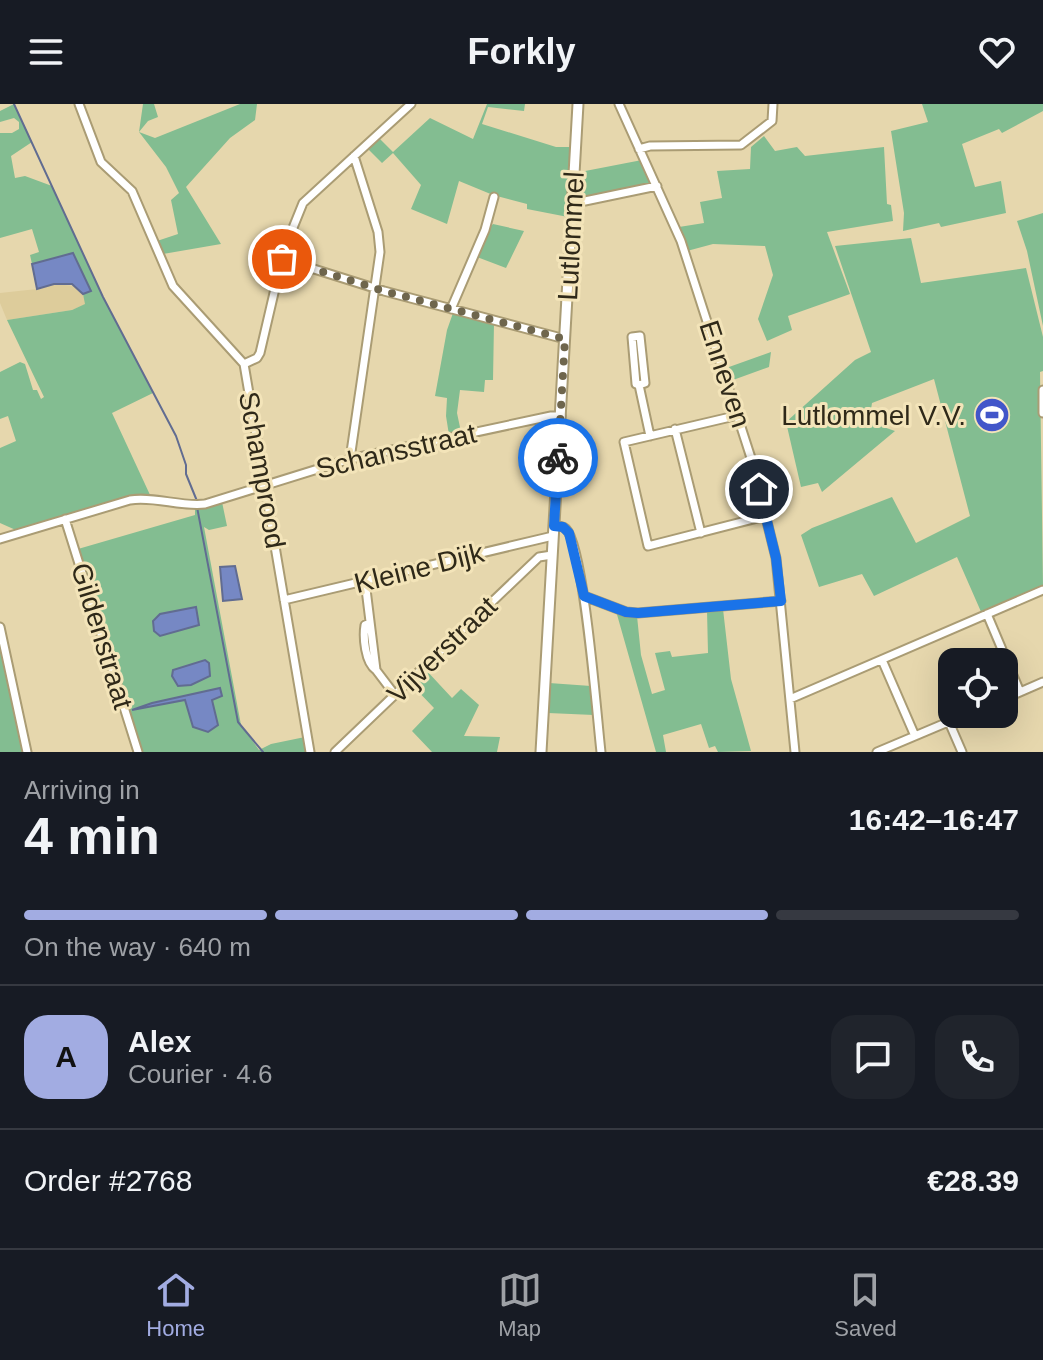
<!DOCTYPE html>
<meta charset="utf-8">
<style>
body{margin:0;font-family:Helvetica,sans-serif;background:#20242c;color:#f1f3f6;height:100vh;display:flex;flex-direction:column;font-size:30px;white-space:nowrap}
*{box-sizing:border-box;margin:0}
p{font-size:26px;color:#9ea1a6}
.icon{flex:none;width:44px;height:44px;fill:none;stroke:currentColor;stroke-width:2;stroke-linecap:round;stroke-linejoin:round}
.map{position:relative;height:648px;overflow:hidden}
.details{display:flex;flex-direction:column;background:#171b24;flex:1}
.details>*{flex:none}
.tools{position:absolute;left:938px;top:544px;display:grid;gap:16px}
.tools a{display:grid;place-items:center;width:80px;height:80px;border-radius:16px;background:#171b24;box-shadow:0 8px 32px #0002;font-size:40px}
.pin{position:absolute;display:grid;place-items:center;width:68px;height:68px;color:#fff;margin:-34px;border:4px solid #fff;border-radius:50%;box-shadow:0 2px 8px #0007}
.courier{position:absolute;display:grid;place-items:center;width:80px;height:80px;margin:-40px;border:6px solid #1a73e8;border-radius:50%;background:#fff;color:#222;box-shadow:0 2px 10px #0007}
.summary em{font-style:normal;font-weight:600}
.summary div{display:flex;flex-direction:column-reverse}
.summary{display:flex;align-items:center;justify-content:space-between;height:136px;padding:0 24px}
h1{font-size:52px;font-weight:600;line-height:60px}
.bar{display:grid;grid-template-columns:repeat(4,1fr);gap:12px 8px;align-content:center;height:96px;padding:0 24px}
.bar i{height:10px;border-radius:6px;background:#363941}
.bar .on{background:#a2ace2}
.bar p{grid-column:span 4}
.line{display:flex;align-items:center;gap:20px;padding:0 24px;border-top:2px solid #363941}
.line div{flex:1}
.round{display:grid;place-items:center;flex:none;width:84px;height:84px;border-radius:24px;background:#20242c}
header{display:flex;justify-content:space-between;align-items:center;height:104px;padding:0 24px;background:#171b24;font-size:36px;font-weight:600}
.tab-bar{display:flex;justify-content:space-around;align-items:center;height:112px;border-top:2px solid #363941;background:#171b24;font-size:22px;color:#9ea1a6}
.tab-bar a{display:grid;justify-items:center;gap:4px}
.tab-bar .on{color:#a2ace2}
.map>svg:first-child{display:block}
</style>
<header><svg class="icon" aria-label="menu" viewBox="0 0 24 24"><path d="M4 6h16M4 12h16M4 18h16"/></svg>Forkly<svg class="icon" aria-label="heart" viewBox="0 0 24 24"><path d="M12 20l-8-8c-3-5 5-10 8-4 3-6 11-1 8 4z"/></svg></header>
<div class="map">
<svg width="1043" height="648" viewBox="0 0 1043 648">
<rect width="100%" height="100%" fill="#e6d7ad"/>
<path fill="#ddcc9b" d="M53,180L76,182L83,190L86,200L72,206L7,216L0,199V189L37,185Z"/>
<path fill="#83bd91" d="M14,0L32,38L11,52L15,74L25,72L52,82L103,193L153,289L112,309L151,393H129L18,427L0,419V344L16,337L8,312L0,315V268L20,258L25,260L33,286H37L41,295L44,293L7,216L72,206L85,200L83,190L91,187L73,149L32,160L30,151L39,148L32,125L0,134V29H12L19,25V18L14,14L0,18V7Z
M143,0H154L158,13L148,17L139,28L155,34L240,0H257L255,16L230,34L186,83L221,140L163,150L157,137L178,130L171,96L179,89L166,63L139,28Z
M487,0H525L524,7L488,3L482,20L556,43H573L568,113L527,105V100L493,91L459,77L447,120L411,105L421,81L393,49L382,59L366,43L378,33L393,48L430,14L473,35Z
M922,0H1043V7L1002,29L999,25L962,40L975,83L1001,77L1006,109L941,123L939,119L903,127L904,109L891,27L928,18Z
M764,32L775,47L797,43L805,52L884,43L887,100L891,101L893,117L827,128L850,190L788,212L792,226L767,237L758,215L773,171L765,142L713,140L687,147L679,123L704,119L700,98L722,94L717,67L750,65L751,43Z
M642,56L652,76L648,82L585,94L578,88L580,68Z
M1043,109V222L1027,147L1017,117Z
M493,120L524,127L506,164L477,153L488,126Z
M911,134L921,179L1026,164L1043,233V267L1040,268L1043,483L982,510L957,453L874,492L862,470L819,483L801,431L812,424L892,393L916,439L970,412L934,275L872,299L869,318L895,327L822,388L818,379L801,383L786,318L855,256L871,248L835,142Z
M453,209L494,219L493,276H485L484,288L460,286L457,309L461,328L449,331L446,312L447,294L435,292L447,226Z
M771,248L769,263L733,276L729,263Z
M222,398L227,422L209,426L204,423L241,621L259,646L271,640L305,633L307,648H141L78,445L195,411V403Z
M723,505L731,575L751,647L718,648L715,642L709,644L701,620L663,631L666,648H656L616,507L637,512L641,551L652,590L665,586L655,549L670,547L672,553L708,549L707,506Z
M0,537L23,648H0Z
M426,566L452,594L461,585L479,601L464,632L500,633L497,648H432L412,627L434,604L411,580Z
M549,579L591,582L594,611L548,609Z"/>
<path fill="#7688c4" stroke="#616c91" stroke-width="2" d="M73,149L91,187L83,190L72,180H54L37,185L32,160Z
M235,462L242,495L223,497L220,463Z
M196,503L199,521L160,532L154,527L153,517L160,510Z
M205,556L209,559L210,572L191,581L178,582L172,572L173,566Z
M220,584L222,592L212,596L218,621L208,628L193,623L185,596L132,606L152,599Z"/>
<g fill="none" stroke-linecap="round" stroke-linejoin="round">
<path stroke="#616c91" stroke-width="2" d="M14,0L103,193L176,332L186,361V370L197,397
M197,403L238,618L263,648"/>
<defs>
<path id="minor" d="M79,0L101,58L132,87L173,182L244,260
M619,0L681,137L752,357L776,454L795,648
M639,45L650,42L741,41L772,17L773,0
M574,96L585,97L657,82
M282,155L384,187L565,235
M451,205L485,126L494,93
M244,260L310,648
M244,260L257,254L260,249L284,146L303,99L411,0
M639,281L636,280L632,233L640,232L645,279L639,281L650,332
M1043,286V309
M739,311L624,338L648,442L765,412
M675,325L701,429
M350,355L380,148L378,128L354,52
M65,415L138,648
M554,422C559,422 563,422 566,425C584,442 597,614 601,648
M0,435L130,396C155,392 180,403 205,400L350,355L551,312H561
M365,477L376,566L395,591
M584,492L626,508L638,509L781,497
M284,496L553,432
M987,510L1020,588
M370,519L365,521C363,533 365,559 376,566
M0,523L27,648
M882,556L915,632
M790,595L1043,486
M1004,595L1043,578
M949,618L962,648
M335,648L539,453L552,451
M877,648L967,610"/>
<path id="major" d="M541,648L578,0"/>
</defs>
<use href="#minor" stroke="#aa9c74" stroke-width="11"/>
<use href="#major" stroke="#aa9c74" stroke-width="13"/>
<use href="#minor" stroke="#fff" stroke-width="7"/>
<use href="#major" stroke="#fff" stroke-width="9"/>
</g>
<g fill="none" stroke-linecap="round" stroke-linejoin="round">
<path stroke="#6f664d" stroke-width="8" stroke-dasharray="0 14.4" d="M282,155L384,187L565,235L558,354"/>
<path stroke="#1a73e8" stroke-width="10" d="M558,354L554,422L563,423L569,429L584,492L626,508L638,509L781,497L776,454L759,385"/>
</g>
<defs>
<symbol id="stadium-disc" viewBox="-11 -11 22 22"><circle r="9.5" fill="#4256c9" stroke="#f3e4b9"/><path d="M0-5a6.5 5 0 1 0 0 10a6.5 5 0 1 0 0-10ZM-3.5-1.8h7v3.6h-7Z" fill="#fff"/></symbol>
</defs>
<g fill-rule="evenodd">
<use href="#stadium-disc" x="972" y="291" width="40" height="40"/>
</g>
<g text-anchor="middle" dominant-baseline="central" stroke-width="6" stroke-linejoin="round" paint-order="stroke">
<g font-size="28" fill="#2f2919" stroke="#f3e4b9">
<text transform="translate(571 132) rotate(-87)">Lutlommel</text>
<text transform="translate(725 270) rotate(72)">Enneven</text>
<text transform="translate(396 347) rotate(-13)">Schansstraat</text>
<text transform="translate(262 366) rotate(80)">Schamprood</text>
<text transform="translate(419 464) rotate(-14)">Kleine Dijk</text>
<text transform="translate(102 532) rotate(73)">Gildenstraat</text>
<text transform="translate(442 546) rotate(-44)">Vijverstraat</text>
</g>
<g font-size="28" fill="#2f2919" stroke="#f3e4b9" text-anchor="end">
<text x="966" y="311">Lutlommel V.V.</text>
</g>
</g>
</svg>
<div class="tools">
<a><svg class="icon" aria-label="locate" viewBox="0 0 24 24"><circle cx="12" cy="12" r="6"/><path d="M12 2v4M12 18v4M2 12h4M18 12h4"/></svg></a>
</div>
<div class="pin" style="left:282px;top:155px;background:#ea580c"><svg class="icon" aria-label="bag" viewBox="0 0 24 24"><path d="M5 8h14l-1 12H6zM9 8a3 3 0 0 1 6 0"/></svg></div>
<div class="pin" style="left:759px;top:385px;background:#1f2937"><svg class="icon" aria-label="home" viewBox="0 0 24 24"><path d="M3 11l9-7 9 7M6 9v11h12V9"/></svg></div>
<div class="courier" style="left:558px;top:354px"><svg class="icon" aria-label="bike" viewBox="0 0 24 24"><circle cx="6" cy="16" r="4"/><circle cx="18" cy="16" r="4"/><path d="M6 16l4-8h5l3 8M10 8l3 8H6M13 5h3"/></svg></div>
</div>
<section class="details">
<div class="summary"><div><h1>4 min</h1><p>Arriving in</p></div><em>16:42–16:47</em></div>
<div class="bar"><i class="on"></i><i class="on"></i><i class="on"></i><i></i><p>On the way · 640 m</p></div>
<div class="line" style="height:144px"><b class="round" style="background:#a2ace2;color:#111">A</b><div><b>Alex</b><p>Courier · 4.6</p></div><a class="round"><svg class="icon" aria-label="chat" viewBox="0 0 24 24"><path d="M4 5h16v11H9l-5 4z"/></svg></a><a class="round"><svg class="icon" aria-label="phone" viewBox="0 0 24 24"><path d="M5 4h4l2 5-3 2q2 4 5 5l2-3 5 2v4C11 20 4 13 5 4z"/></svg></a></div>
<div class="line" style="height:104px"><div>Order #2768</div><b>€28.39</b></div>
</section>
<nav class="tab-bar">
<a class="on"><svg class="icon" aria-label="home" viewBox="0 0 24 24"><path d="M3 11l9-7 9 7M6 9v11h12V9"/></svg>Home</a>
<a><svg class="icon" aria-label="map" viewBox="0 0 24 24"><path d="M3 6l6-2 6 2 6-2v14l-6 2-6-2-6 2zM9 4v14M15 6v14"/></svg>Map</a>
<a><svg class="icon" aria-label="saved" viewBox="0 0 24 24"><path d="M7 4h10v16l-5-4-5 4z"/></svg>Saved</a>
</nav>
